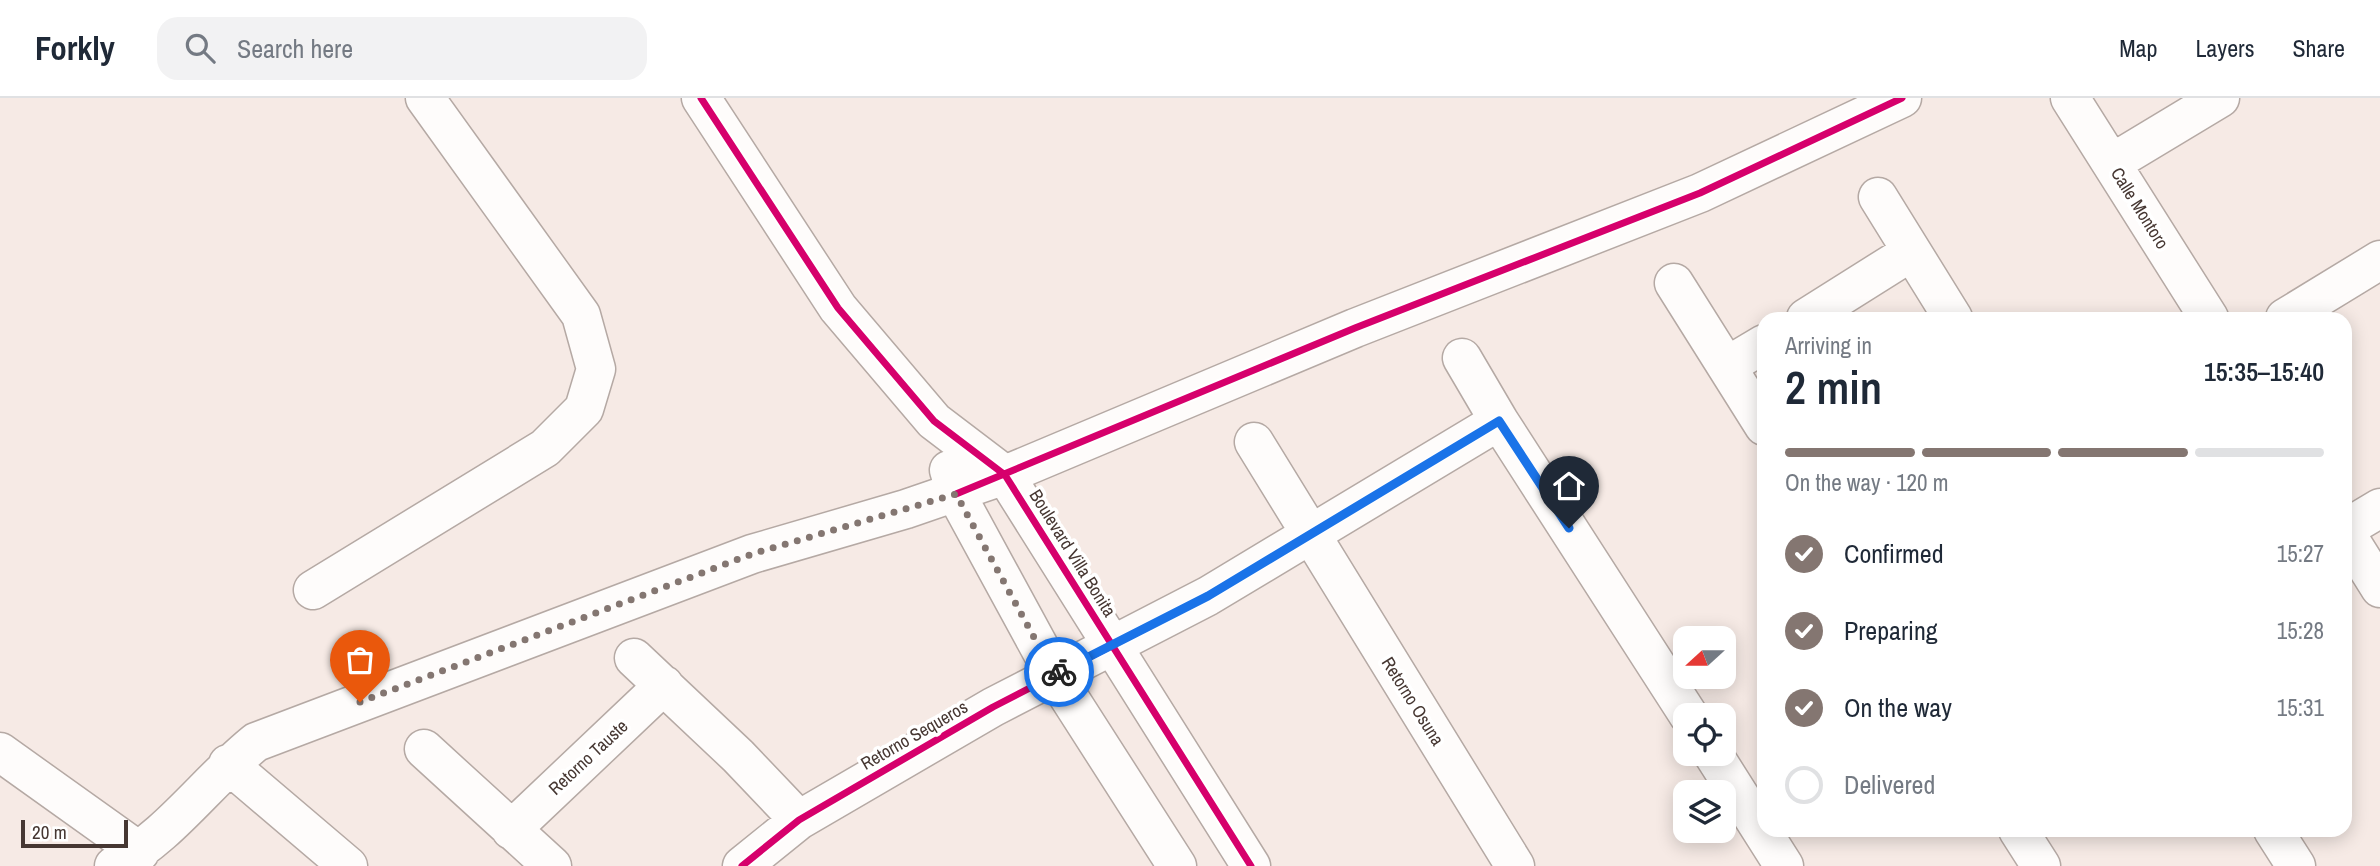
<!DOCTYPE html>
<meta charset="utf-8">
<style>
body{margin:0;font-family:"Archivo Narrow",sans-serif;background:#f2f2f3;color:#1f2937;height:100vh;display:flex;flex-direction:column;font-size:26px;white-space:nowrap}
*{box-sizing:border-box;margin:0}
p{font-size:23px;color:#747a83}
.icon{flex:none;width:38px;height:38px;fill:none;stroke:currentColor;stroke-width:2;stroke-linecap:round;stroke-linejoin:round}
.map{position:relative;flex:1;overflow:hidden}
.drawer{position:absolute;left:1757px;top:214px;width:595px;height:525px;display:flex;flex-direction:column;background:#fff;border-radius:21px;box-shadow:0 4px 18px #0003}
.drawer>*{flex:none}
.needle{width:46px;rotate:249deg}
.buttons{position:absolute;left:1673px;top:528px;display:grid;gap:14px}
.buttons a{display:grid;place-items:center;width:63px;height:63px;border-radius:14px;background:#fff;box-shadow:0 4px 18px #0003;font-size:35px}
.scale{position:absolute;left:21px;bottom:18px;width:107px;box-sizing:border-box;padding-left:7px;border:4px solid #463732;border-top:0;font-size:19px;line-height:24px;white-space:nowrap;color:#463732;-webkit-text-stroke:5px #fff;paint-order:stroke}
.pin{position:absolute;display:grid;place-items:center;width:60px;height:60px;color:#fff;margin:-72px -30px;border-radius:50% 50% 50% 0;rotate:-45deg;box-shadow:0 0 7px #0007}
.pin .icon{rotate:45deg}
.courier{position:absolute;display:grid;place-items:center;width:70px;height:70px;margin:-35px;border:5px solid #1a73e8;border-radius:50%;background:#fff;color:#222;box-shadow:0 2px 9px #0007}
.summary em{font-style:normal;font-weight:600}
.summary div{display:flex;flex-direction:column-reverse}
.summary{display:flex;align-items:center;justify-content:space-between;height:119px;padding:0 28px}
h1{font-size:46px;font-weight:600;line-height:52px}
.bar{display:grid;grid-template-columns:repeat(4,1fr);gap:10px 7px;align-content:center;height:84px;padding:0 28px}
.bar i{height:9px;border-radius:5px;background:#e0e1e3}
.bar .on{background:#847671}
.bar p{grid-column:span 4}
ol{padding:0 28px;list-style:none}
li{display:flex;align-items:center;gap:21px;height:77px}
li p{margin-inline-start:auto}
li .icon{padding:7px;border-radius:50%;background:#847671;color:#fff;stroke-width:4}
li:last-child{color:#747a83}
li i{width:38px;height:38px;border:4px solid #e0e1e3;border-radius:50%}
header{display:flex;align-items:center;gap:42px;box-sizing:border-box;height:98px;padding:0 35px;background:#fff;border-bottom:2px solid #e0e1e3}
header strong{font-size:33px}
nav{display:flex;gap:38px;margin-inline-start:auto;font-size:24px}
.search{width:490px;height:63px;background:#f2f2f3;display:flex;align-items:center;gap:18px;box-sizing:border-box;padding:0 24px;border-radius:21px;color:#747a83;font-size:26px}
.map>svg:first-child{display:block}
</style>
<header>
<strong>Forkly</strong>
<div class="search"><svg class="icon" aria-label="search" viewBox="0 0 24 24"><circle cx="10" cy="10" r="6"/><path d="M15 15l6 6"/></svg>Search here</div>
<nav><a>Map</a><a>Layers</a><a>Share</a></nav>
</header>
<div class="map">
<svg width="2380" height="768" viewBox="0 0 2380 768">
<rect width="100%" height="100%" fill="#f6eae5"/>
<g fill="none" stroke-linecap="round" stroke-linejoin="round">
<defs>
<path id="minor" d="M701,0L838,210L934,323L1005,377L1251,768
M2070,0L2209,220
M2112,65L2220,0
M1878,99L1953,220
M1674,185L1764,328
M1806,220L1911,154
M2285,220L2380,162
M1462,260L1499,323L1689,618
M1727,268L1764,246
M1254,344L1515,768
M949,372L956,396L1054,576L1177,768
M2345,431L2380,410
M2345,434L2380,490
M313,492L545,350L584,311L596,271L581,217L425,0
M634,560L738,658L799,722
M424,651L552,768
M0,654L140,754
M1713,656L1784,768
M228,666L348,768
M511,732L664,587
M2018,732L2041,768
M2273,732L2296,768
M114,768C171,737 206,684 256,644L752,456L906,411L1005,377L1355,230L1700,95L1902,0
M742,768L799,722L993,609L1208,498L1499,323"/>
</defs>
<use href="#minor" stroke="#b5a9a4" stroke-width="41"/>
<use href="#minor" stroke="#fefcfb" stroke-width="38"/>
<defs>
<path id="cycleway" d="M701,0L838,210L934,323L1005,377L1251,768
M956,396L1355,230L1700,95L1902,0
M742,768L799,722L993,609L1208,498L1499,323"/>
</defs>
<use href="#cycleway" stroke="#fff" stroke-width="11"/>
<use href="#cycleway" stroke="#d6006c" stroke-width="7"/>
</g>
<g fill="none" stroke-linecap="round" stroke-linejoin="round">
<path stroke="#847671" stroke-width="7" stroke-dasharray="0 12.6" d="M360,604L752,456L956,396L1054,576L1059,574"/>
<path stroke="#1a73e8" stroke-width="9" d="M1059,574L1208,498L1499,323L1569,430"/>
</g>
<g text-anchor="middle" dominant-baseline="central" stroke-width="7" stroke-linejoin="round" paint-order="stroke">
<g font-size="18" fill="#463732" stroke="#fff">
<text transform="translate(2140 110) rotate(58)">Calle Montoro</text>
<text transform="translate(1073 455) rotate(58)">Boulevard Villa Bonita</text>
<text transform="translate(1413 603) rotate(58)">Retorno Osuna</text>
<text transform="translate(914 637) rotate(-30)">Retorno Sequeros</text>
<text transform="translate(588 659) rotate(-43)">Retorno Tauste</text>
</g>
</g>
</svg>
<div class="buttons">
<a><svg class="needle" viewBox="-14 -14 28 28"><path d="M0-13l5 13h-10z" fill="#e53935"/><path d="M0 13l5-13h-10z" fill="#747a83"/></svg></a>
<a><svg class="icon" aria-label="locate" viewBox="0 0 24 24"><circle cx="12" cy="12" r="6"/><path d="M12 2v4M12 18v4M2 12h4M18 12h4"/></svg></a>
<a><svg class="icon" aria-label="layers" viewBox="0 0 24 24"><path d="M12 4l9 5-9 5-9-5zM3 14l9 5 9-5"/></svg></a>
</div>
<div class="scale">20 m</div>
<div class="pin" style="left:360px;top:604px;background:#ea580c"><svg class="icon" aria-label="bag" viewBox="0 0 24 24"><path d="M5 8h14l-1 12H6zM9 8a3 3 0 0 1 6 0"/></svg></div>
<div class="pin" style="left:1569px;top:430px;background:#1f2937"><svg class="icon" aria-label="home" viewBox="0 0 24 24"><path d="M3 11l9-7 9 7M6 9v11h12V9"/></svg></div>
<div class="courier" style="left:1059px;top:574px"><svg class="icon" aria-label="bike" viewBox="0 0 24 24"><circle cx="6" cy="16" r="4"/><circle cx="18" cy="16" r="4"/><path d="M6 16l4-8h5l3 8M10 8l3 8H6M13 5h3"/></svg></div>
<section class="drawer">
<div class="summary"><div><h1>2 min</h1><p>Arriving in</p></div><em>15:35–15:40</em></div>
<div class="bar"><i class="on"></i><i class="on"></i><i class="on"></i><i></i><p>On the way · 120 m</p></div>
<ol>
<li><svg class="icon" aria-label="check" viewBox="0 0 24 24"><path d="M5 12l5 5 9-10"/></svg>Confirmed<p>15:27</p></li>
<li><svg class="icon" aria-label="check" viewBox="0 0 24 24"><path d="M5 12l5 5 9-10"/></svg>Preparing<p>15:28</p></li>
<li><svg class="icon" aria-label="check" viewBox="0 0 24 24"><path d="M5 12l5 5 9-10"/></svg>On the way<p>15:31</p></li>
<li><i></i>Delivered</li>
</ol>
</section>
</div>
